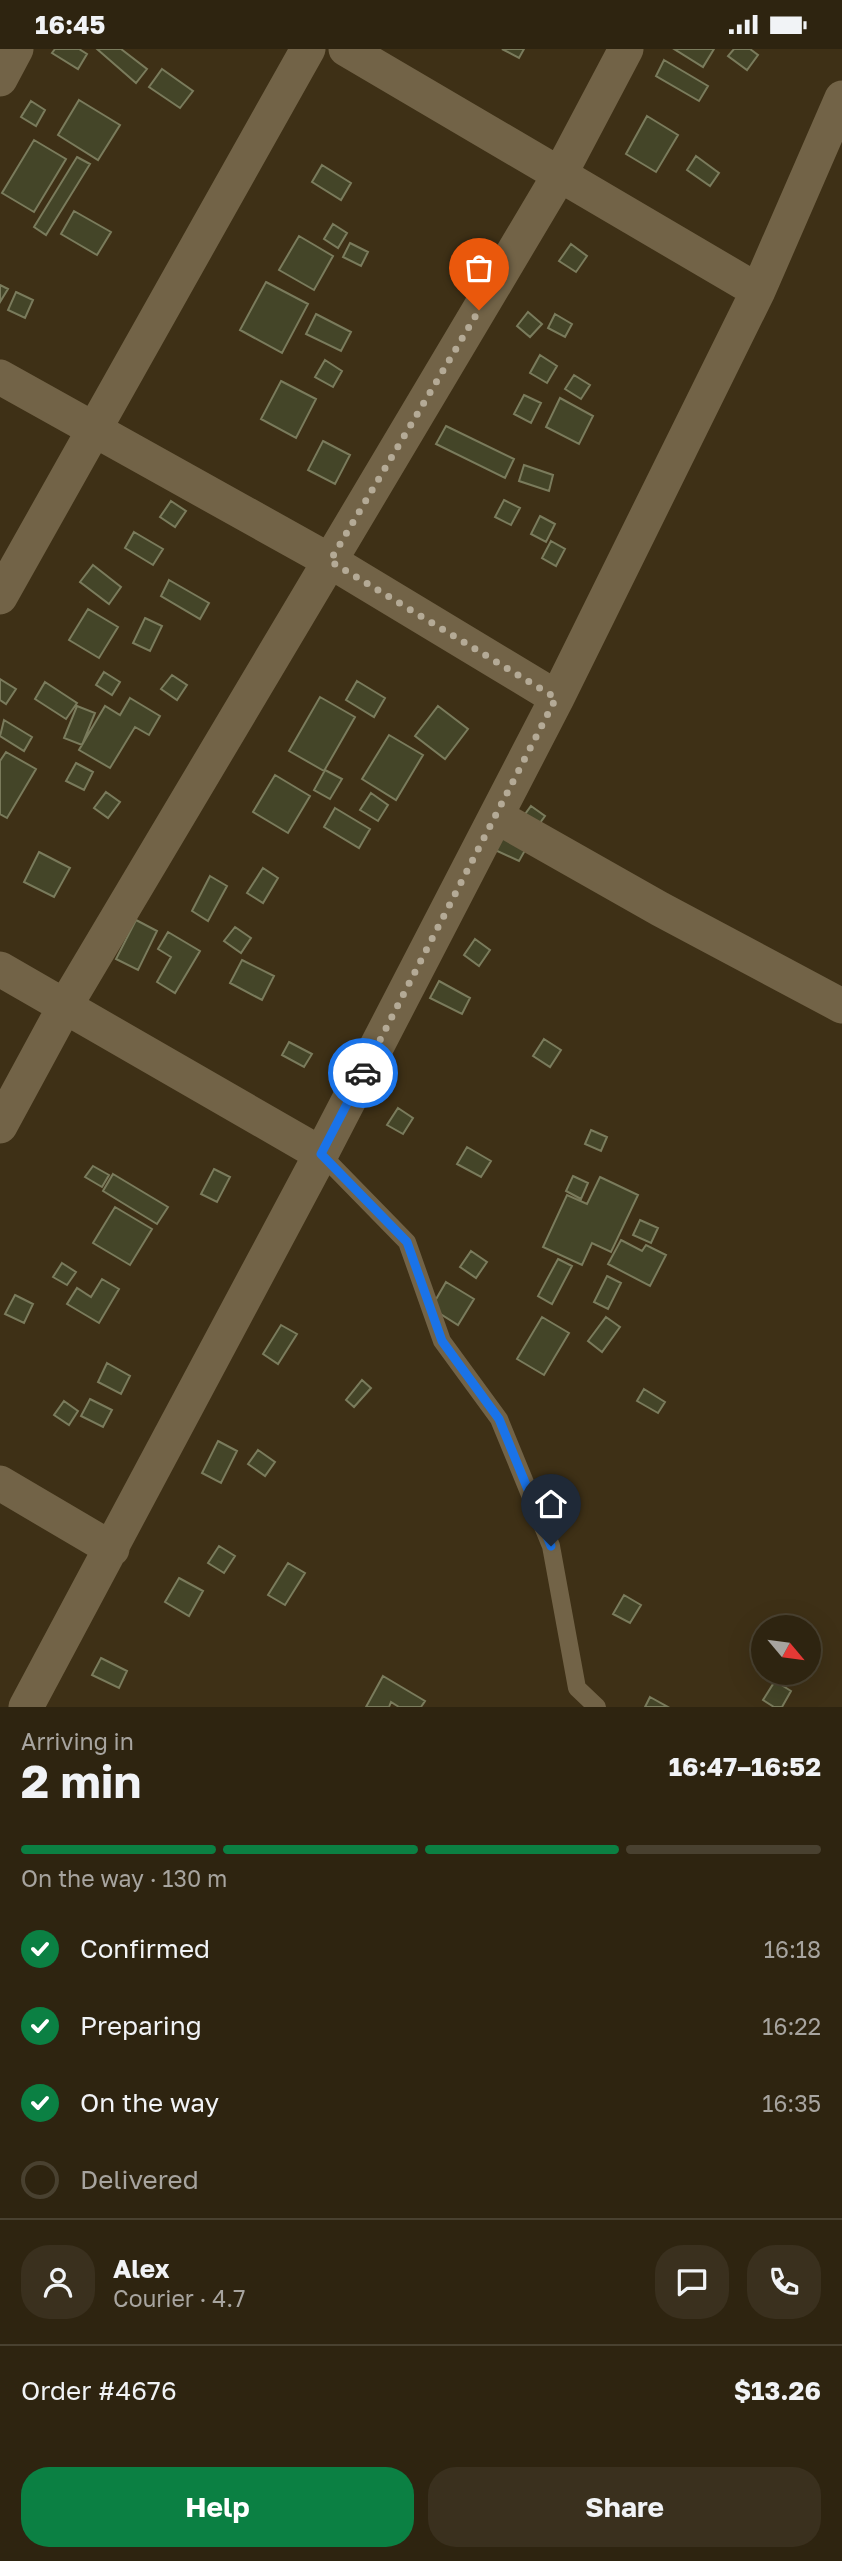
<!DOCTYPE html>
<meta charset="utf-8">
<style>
body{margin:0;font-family:"Golos Text",sans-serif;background:#3a301e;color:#f1f3f6;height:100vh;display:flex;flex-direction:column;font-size:26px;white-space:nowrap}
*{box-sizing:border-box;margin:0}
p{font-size:23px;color:#a7a49f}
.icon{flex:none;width:38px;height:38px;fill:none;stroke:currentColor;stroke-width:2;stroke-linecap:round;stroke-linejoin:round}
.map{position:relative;height:1658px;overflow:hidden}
.sheet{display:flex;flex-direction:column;background:#2e2410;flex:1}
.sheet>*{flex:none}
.needle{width:46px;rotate:119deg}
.fabs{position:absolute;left:751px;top:1566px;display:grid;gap:14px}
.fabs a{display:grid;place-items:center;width:70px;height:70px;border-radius:50%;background:#2e2410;box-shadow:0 7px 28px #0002,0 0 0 2px #494130;font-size:35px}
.pin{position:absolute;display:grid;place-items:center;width:60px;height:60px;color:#fff;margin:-72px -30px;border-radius:50% 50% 50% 0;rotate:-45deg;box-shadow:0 0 7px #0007}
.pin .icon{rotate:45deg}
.courier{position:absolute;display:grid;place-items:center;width:70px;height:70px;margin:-35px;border:5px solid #1a73e8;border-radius:50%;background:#fff;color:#222;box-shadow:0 2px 9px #0007}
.overview em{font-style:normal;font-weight:700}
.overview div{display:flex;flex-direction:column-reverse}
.overview{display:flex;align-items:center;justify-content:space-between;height:119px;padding:0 21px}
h1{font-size:46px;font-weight:700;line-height:52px}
.bar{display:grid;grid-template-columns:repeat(4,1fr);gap:10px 7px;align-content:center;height:84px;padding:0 21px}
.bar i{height:9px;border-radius:5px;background:#494130}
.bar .current{background:#0b8043}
.bar p{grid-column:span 4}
.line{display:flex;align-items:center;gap:18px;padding:0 21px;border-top:2px solid #494130}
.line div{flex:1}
.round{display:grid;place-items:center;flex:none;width:74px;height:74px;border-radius:28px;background:#3a301e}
ol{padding:0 21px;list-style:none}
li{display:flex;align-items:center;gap:21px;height:77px}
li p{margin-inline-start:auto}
li .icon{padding:7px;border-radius:50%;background:#0b8043;color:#fff;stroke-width:4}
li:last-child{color:#a7a49f}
li i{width:38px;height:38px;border:4px solid #494130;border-radius:50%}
.primary-button{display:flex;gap:14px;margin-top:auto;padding:14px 21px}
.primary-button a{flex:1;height:80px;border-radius:28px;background:#0b8043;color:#fff;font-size:28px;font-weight:700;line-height:80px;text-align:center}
.primary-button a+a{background:#3a301e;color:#f1f3f6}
.status{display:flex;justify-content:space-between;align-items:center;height:49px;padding:0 35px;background:#2e2410;direction:ltr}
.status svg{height:19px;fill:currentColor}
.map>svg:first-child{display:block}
</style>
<div class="status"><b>16:45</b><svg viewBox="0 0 49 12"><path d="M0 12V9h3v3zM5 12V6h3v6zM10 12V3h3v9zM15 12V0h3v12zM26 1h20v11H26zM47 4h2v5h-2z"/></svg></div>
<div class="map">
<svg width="842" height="1658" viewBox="0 0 842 1658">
<rect width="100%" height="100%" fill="#3e3016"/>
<path fill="#444528" stroke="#7a7b5c" stroke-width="2" d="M55,0H79L87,5L78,20L52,4Z
M97,0H121L147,20L136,34Z
M502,0H524L519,9Z
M674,0H714L703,18Z
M734,0H750L758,6L747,21L728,7Z
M664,11L708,37L699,52L656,27Z
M162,20L193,42L180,59L149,38Z
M79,51L120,76L98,111L58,86Z
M31,52L45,61L36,77L21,68Z
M647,67L678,86L656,123L626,105Z
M34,91L66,110L34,163L2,144Z
M696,107L719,124L710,137L687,121Z
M77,108L90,115L46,186L34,178Z
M322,116L351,134L341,151L312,133Z
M74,162L111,183L97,206L61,185Z
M333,175L347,184L338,199L324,190Z
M299,187L333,207L314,241L279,221Z
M350,194L368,203L361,217L343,208Z
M571,195L587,207L576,223L559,212Z
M266,233L308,255L282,304L240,281Z
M0,236L8,240L0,253Z
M16,243L33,251L25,269L8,261Z
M528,263L542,275L530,288L517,277Z
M316,265L351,283L341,302L306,285Z
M555,265L572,275L565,288L548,279Z
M540,306L557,317L547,334L530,324Z
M325,311L342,322L333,338L315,328Z
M574,326L590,336L581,350L565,340Z
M281,332L316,350L296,389L261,370Z
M524,346L541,354L531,374L514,365Z
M560,349L593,367L579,395L546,378Z
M446,377L514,410L505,429L436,395Z
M323,392L350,406L335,435L308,421Z
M524,416L553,426L549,442L519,432Z
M504,451L520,459L511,476L495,468Z
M171,452L186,462L175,478L160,468Z
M540,467L555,475L546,493L531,485Z
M134,483L163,500L153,516L125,499Z
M551,492L565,500L556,517L542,509Z
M93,516L121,538L109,555L80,533Z
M169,531L209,554L200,570L161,547Z
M88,560L118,578L99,609L69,591Z
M145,569L162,577L150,602L133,594Z
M104,623L120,633L112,646L96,636Z
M172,626L187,636L177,651L161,640Z
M0,630L16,640L6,655L0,651Z
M357,632L385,649L374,668L346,651Z
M45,633L77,654L66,670L35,650Z
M320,648L355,668L324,722L289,702Z
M130,649L160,667L149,686L135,678L110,719L79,701L105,657L120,666Z
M77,657L95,664L82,696L64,689Z
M438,657L468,680L445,710L415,687Z
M4,671L32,688L24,702L0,687Z
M389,686L423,706L396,751L362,730Z
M6,703L36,720L7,769L0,765V712Z
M76,714L93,723L84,741L66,732Z
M325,721L342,730L330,750L314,741Z
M275,726L310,747L288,784L253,763Z
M106,743L120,753L108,769L94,759Z
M371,744L388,756L378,772L360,761Z
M531,757L545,767L534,782L520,772Z
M335,759L370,780L359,799L324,778Z
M503,784L528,796L519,812L495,801Z
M39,803L70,819L54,848L24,833Z
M263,819L278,829L263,854L247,844Z
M210,827L227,837L208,872L192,862Z
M136,871L157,882L138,921L116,910Z
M235,878L251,889L241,904L224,892Z
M168,883L200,902L175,944L157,933L171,908L158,900Z
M475,890L490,901L479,917L464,906Z
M242,911L274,927L262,951L230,934Z
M439,932L470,949L462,965L430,949Z
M544,990L561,1001L550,1018L533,1007Z
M289,993L312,1005L304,1018L282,1006Z
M398,1059L413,1069L403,1085L387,1076Z
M591,1081L607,1088L601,1102L585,1095Z
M467,1098L491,1112L481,1128L457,1115Z
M93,1117L109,1126L102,1138L85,1128Z
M214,1120L230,1128L217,1153L201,1145Z
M113,1125L168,1158L157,1175L103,1142Z
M573,1127L588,1134L581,1150L566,1142Z
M600,1128L638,1146L611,1203L592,1194L582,1216L543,1198L567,1146L587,1155Z
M115,1158L152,1180L130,1216L93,1194Z
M640,1171L658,1179L651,1194L633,1186Z
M621,1191L642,1202L646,1196L666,1206L650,1237L608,1215Z
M471,1202L487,1213L476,1229L460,1218Z
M558,1210L572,1217L552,1255L538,1247Z
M62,1214L76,1223L67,1236L53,1228Z
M607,1227L621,1234L608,1260L594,1253Z
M102,1230L119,1240L99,1274L67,1255L77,1239L91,1248Z
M446,1233L474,1250L458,1276L431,1259Z
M15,1246L33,1255L24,1274L5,1265Z
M542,1268L569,1284L544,1326L517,1310Z
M606,1268L620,1278L602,1303L588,1292Z
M281,1276L297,1285L278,1315L263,1305Z
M107,1314L130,1327L121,1345L98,1333Z
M362,1331L371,1339L354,1358L346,1351Z
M644,1340L665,1353L658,1364L637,1352Z
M90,1350L112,1361L103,1378L81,1367Z
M64,1352L78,1362L69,1376L54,1366Z
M218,1392L237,1402L221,1434L202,1424Z
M258,1401L275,1413L265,1427L248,1415Z
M219,1497L235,1507L224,1524L208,1514Z
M288,1514L305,1524L285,1556L268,1546Z
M179,1529L203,1542L189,1567L165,1553Z
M624,1546L641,1556L630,1574L613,1565Z
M101,1609L127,1622L119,1639L92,1626Z
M383,1627L425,1652L421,1658H399L391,1653L389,1658H366Z
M775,1632L791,1642L782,1658H774L763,1651Z
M650,1648L668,1658H645Z"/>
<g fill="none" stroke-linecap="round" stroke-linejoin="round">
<path stroke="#726347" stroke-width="18" d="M321,1105L407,1193L442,1292L499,1370L551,1497L577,1639L597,1658"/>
<path stroke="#726347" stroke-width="35" d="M346,0L758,242
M0,30L16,0
M0,328L330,512L557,649
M0,548L308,0
M496,767L660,860L842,957
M0,920L321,1105
M0,1077L65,957L560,125L626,0
M0,1434L112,1500
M26,1658L321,1105L557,649L758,242L842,49"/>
</g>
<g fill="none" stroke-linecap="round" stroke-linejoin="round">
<path stroke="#b4aa96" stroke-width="7" stroke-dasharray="0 12.6" d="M363,1024L556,649L330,512L479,261"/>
<path stroke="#1a73e8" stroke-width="9" d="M363,1024L321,1105L407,1193L442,1292L499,1370L551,1497"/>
</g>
</svg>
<div class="fabs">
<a><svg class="needle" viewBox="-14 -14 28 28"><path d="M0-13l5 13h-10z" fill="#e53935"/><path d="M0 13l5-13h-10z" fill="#a7a49f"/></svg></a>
</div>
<div class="pin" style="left:479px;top:261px;background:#ea580c"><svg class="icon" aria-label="bag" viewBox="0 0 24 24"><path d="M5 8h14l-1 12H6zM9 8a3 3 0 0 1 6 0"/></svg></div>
<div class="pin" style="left:551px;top:1497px;background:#1f2937"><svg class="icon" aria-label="home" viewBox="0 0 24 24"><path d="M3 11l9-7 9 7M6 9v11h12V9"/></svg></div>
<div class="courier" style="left:363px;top:1024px"><svg class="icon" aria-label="car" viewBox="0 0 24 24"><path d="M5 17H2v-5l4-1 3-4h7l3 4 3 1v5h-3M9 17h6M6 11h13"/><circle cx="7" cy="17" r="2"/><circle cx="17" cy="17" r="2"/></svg></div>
</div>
<section class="sheet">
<div class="overview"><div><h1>2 min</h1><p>Arriving in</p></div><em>16:47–16:52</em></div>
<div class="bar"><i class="current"></i><i class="current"></i><i class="current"></i><i></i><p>On the way · 130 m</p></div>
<ol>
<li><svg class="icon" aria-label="check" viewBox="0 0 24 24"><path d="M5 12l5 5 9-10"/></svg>Confirmed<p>16:18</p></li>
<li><svg class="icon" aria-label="check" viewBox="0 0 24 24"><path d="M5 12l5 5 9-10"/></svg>Preparing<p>16:22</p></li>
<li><svg class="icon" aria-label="check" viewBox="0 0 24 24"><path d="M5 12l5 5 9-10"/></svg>On the way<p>16:35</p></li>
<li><i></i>Delivered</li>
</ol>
<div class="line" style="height:126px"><a class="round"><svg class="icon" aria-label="person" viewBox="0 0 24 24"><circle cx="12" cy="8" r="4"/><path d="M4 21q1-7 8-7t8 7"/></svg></a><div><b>Alex</b><p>Courier · 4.7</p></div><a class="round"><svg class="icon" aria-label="chat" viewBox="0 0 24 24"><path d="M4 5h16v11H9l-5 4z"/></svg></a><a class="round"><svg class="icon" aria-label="phone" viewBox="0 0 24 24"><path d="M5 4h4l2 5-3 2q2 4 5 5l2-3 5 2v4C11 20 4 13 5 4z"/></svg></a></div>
<div class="line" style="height:91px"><div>Order #4676</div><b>$13.26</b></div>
<div class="primary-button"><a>Help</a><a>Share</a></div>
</section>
